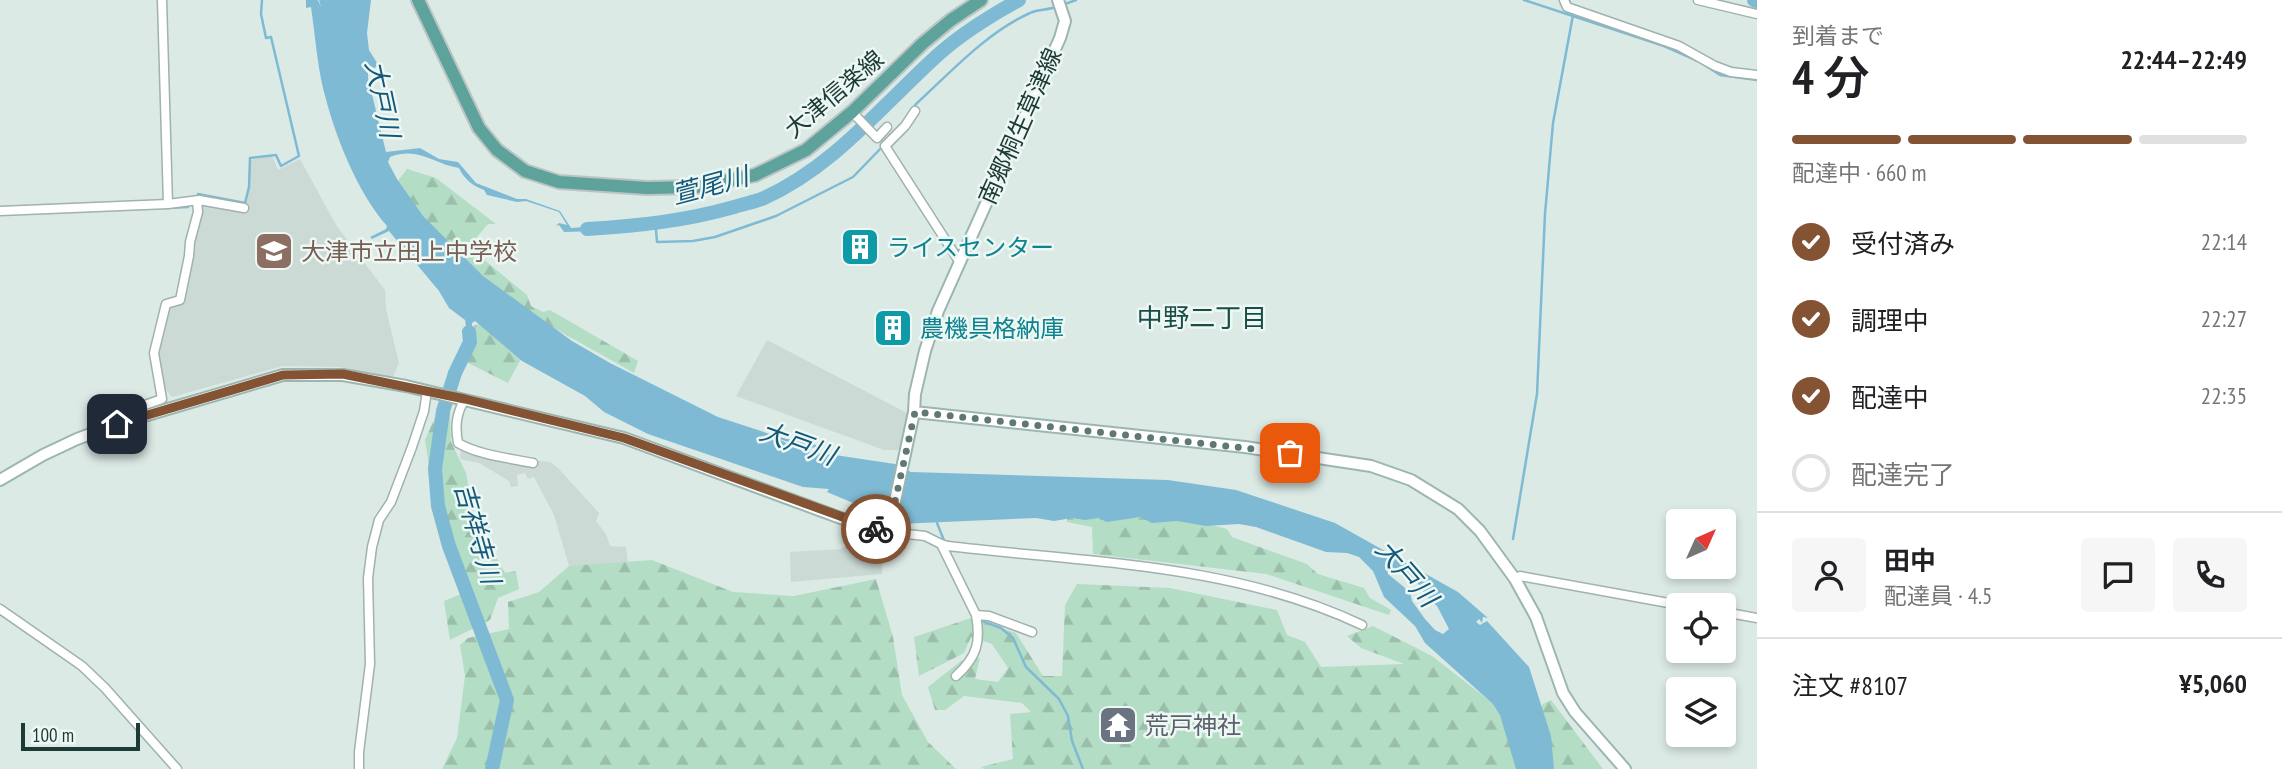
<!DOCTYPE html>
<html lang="ja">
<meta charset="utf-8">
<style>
body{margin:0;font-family:"PT Sans Narrow","Noto Sans JP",sans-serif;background:#f6f6f6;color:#202124;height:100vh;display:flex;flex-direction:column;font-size:26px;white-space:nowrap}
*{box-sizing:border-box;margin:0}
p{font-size:23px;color:#757577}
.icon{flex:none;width:38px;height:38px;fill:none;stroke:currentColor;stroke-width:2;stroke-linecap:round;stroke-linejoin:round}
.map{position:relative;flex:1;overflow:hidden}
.details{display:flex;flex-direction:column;background:#fff;width:525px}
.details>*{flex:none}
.needle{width:46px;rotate:45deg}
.tools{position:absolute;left:1666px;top:509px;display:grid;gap:14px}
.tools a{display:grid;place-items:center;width:70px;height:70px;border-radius:7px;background:#fff;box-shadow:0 4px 10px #0003;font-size:35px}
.scale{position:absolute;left:21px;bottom:18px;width:119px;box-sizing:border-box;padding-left:7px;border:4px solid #1d3a37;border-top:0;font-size:19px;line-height:24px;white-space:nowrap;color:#1d3a37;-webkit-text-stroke:5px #edf7f3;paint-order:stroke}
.pin{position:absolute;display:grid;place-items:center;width:60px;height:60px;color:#fff;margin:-30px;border-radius:14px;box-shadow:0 4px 10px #0006}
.courier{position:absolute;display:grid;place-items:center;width:70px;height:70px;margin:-35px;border:5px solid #835334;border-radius:50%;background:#fff;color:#222;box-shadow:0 2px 9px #0007}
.head em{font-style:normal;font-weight:600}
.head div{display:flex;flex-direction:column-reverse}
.head{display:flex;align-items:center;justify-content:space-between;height:119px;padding:0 35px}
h1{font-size:46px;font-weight:600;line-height:52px}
.bar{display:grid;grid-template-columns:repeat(4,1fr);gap:10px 7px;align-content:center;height:84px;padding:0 35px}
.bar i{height:9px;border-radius:5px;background:#e0e0e0}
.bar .on{background:#835334}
.bar p{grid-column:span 4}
.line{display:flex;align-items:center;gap:18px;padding:0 35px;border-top:2px solid #e0e0e0}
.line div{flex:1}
.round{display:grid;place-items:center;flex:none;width:74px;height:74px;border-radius:7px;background:#f6f6f6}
ol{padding:0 35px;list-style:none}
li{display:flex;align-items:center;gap:21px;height:77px}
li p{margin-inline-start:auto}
li .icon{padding:7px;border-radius:50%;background:#835334;color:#fff;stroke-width:4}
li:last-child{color:#757577}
li i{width:38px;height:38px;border:4px solid #e0e0e0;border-radius:50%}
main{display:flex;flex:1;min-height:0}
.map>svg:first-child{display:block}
</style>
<main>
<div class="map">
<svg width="1757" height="769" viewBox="0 0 1757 769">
<defs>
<pattern id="forest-firs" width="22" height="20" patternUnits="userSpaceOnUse" patternTransform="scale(1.75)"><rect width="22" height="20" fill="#b3ddc5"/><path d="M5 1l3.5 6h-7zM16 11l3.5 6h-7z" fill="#9abeaa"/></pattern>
</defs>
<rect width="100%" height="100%" fill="#dceae6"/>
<path fill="#cbdad5" d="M272,156L278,170L300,159L336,225L385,290L386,309L399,363L392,379L339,367L283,366L172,397L164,388L158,354L168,306L183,302L201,204L244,212L249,187L251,160Z
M767,340L909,414L900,450H884L736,396Z
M461,444L529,460L550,462L558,468L599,513L596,521L606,534L610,546L626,547L628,566L570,569L554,515L534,477L528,479L525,473L517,475L518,486L511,487L509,481L479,463L460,459Z
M882,542V574L791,582L790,552L841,549L849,544Z"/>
<path fill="url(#forest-firs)" d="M407,169L436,178L496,224H488L476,238L483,259L527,295L531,306L543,312L550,310L638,361L634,373L545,323L482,278L421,218L397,182Z
M485,323L522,357L508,383L466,362L464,347L475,325Z
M437,413H450L451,442L466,473L474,518L505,573L516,571L519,589L498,598L490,620L450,640L444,601L471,590L435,506L425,440Z
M1067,513L1191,520L1227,529L1232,537L1307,564L1318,574L1364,588L1370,598L1391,610L1389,615L1266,574L1093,554L1092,527L1067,522Z
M652,560L733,592L794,596L876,579L893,637L902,695L928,742L956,769H442L457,738L465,676L460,645L468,638L509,629L508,602L539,592L569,566Z
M1077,584L1170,588L1277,610L1287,635L1305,642L1321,667L1404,664L1361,648L1347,636L1373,626L1432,656L1499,708L1520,769H984L981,767L1013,759L1010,714L1031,712L1022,703L964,696L945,710H935L928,687L961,661L980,658L975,679L998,682L1008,668L992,644L971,637L964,653L919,676L914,637L971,618L1016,633L1043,676H1062L1065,605Z
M1551,700L1603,769H1547L1538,710L1543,704Z"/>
<path fill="#7fbad4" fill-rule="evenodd" d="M306,0H318L321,7L319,0H371L367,33L369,50L379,66L374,68L370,66L368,70V78L386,152L420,148L439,159L458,162L476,183L517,199H526L560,211L571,228L611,225L601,231L564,232L559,225L556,226L559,223L567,225L559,212L526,201L517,202L487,195L484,190C473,186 464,179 459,168C435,165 419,146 390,157L388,162L397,179L423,216L483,276L572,341L610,363L718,417L779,437L816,445L817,447L808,448L779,439L793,447L817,455L823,452L827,455L835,453L838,448L835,455L895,464L911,472L1168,480L1236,490L1335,523L1458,592L1488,618L1483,617L1482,623L1479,619L1476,622L1480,625L1487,621L1529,667L1551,736L1554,769H1516L1500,715L1493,704L1425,643L1415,626L1384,597L1373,571L1359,557L1347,553L1326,552L1256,527L1239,524L1206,526L1177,521L1152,523L1140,517L1107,522L1098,518L1085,520L1072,518L1054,521L1036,518L898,524L882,521L876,516L865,513L858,505L827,492L829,489L803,487L648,434L604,412L585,396L522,361L475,321L472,323L471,343L466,352L468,339L465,320L449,308L439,291L389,231L372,239L370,237L386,229L387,226C356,191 334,133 323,88C317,62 315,34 311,7L306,8ZM1387,568L1394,574L1396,570L1391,568L1396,569L1417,582L1427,597L1437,606L1449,629L1443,634L1435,630L1425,619L1412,601L1410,592L1388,574Z"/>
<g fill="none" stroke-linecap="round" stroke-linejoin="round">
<path stroke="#7fbad4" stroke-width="2.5" d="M1524,0L1664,46L1700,62L1720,75L1757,80
M1062,5L1076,0
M909,114L916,104C951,72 986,33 1030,13C1038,9 1048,10 1056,7
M198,194L245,203L249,187L250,158L276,155L281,166L299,156L271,37L266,38L261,14L262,0
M166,208L188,207
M653,224L656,230L657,242L693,241L715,237L776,216L853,177L883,146
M937,523L945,543
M1513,539L1537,394L1545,214L1553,123L1573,15L1569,0
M982,621L1001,628L1013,638L1026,667L1059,699L1068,716L1072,741L1083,769"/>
<path stroke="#7fbad4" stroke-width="14" d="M1754,0L1757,1
M587,229C637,226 685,221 734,207C743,204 755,202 764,198C835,166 883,104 940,53C964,32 990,16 1019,0
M469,332L470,342L455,373L443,411L435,469L438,506L449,546L507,700L492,769"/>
<defs>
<path id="street" d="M162,0L168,204
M1564,0L1567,7L1679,46L1715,66L1731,72L1757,75
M1698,0L1757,14
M915,111L905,126L885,146L959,261
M852,112L877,138L887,127
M0,211L168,204L199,200L244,208
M465,399C456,414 455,426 458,443C479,455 508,458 533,463
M117,424L119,418L145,405L162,399L154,353L166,304L180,300L189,256L190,242L198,212L197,201
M883,528L907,534L925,536L941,544L948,546C1089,563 1231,563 1362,625
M941,544L976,615L989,616L1032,632
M1515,579L1520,576L1685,606
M0,609L82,666L105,688L177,769
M1724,612L1757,618
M956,676C977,657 981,642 976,615
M359,769V752L370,664L368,578L372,547L379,520L391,502L412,447L424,411L427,391"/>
<path id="secondary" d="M914,412L1245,447L1371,466L1411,480L1458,509L1480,531L1515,579L1536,617L1563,693L1575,712L1625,769
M0,480L43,455L77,439L117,424L283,375H343L406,386L624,438L865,527L874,530L883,528L892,515L914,412L915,394L925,351L938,311L1060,38L1065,21L1058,0"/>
<path id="primary" d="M418,0L479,128L497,150L525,171L559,182L647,188L696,187L755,175L806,150L852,112L922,44L951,20L981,0"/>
</defs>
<use href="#street" stroke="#9fb2ae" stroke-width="11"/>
<use href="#secondary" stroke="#9bb6b1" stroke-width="14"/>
<use href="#primary" stroke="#bbc4c3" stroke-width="16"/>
<use href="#street" stroke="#fff" stroke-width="8"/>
<use href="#secondary" stroke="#fff" stroke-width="10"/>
<use href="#primary" stroke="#5da39c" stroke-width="12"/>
</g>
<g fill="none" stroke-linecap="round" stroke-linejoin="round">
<path stroke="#607874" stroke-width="7" stroke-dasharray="0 12.6" d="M876,529L883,528L892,515L915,412L1290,453"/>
<path stroke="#835334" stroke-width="9" d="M117,424L283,375L343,374L465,399L624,438L876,529"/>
</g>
<defs>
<symbol id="building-square" viewBox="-11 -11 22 22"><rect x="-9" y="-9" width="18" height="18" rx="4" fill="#0f9aa8" stroke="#edf7f3"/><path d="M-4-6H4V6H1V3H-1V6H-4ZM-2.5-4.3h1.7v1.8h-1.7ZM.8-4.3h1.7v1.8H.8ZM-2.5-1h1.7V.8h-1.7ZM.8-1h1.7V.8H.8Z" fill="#fff"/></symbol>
<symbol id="school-square" viewBox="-11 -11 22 22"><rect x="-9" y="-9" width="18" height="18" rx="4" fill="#8d6e63" stroke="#edf7f3"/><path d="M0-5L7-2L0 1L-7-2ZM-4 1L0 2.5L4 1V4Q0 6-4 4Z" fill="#fff"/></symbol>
<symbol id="temple-square" viewBox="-11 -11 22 22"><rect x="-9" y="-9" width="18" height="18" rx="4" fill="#6b7280" stroke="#edf7f3"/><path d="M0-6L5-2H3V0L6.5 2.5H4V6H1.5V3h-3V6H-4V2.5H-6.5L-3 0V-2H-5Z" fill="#fff"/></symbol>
</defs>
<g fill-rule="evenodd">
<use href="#building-square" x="838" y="225" width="44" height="44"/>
<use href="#school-square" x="252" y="229" width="44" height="44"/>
<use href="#building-square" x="871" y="306" width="44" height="44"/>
<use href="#temple-square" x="1096" y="703" width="44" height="44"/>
</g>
<g text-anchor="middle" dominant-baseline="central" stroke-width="5" stroke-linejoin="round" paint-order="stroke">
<g font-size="24" fill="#1d3a37" stroke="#edf7f3">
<text transform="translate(834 94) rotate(-40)">大津信楽線</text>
<text transform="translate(1020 126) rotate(-66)">南郷桐生草津線</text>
</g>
<g font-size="24" fill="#0d838f" stroke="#edf7f3" text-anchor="start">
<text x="887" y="247">ライスセンター</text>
<text x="920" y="328">農機具格納庫</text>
</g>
<g font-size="24" fill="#785e54" stroke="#edf7f3" text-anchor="start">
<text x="301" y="251">大津市立田上中学校</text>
</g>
<g font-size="24" fill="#5b616d" stroke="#edf7f3" text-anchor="start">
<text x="1145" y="725">荒戸神社</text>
</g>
<g font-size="26" font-style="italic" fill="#145979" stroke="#edf7f3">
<text transform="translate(383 99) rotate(78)">大戸川</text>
<text transform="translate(710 185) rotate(-15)">萱尾川</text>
<text transform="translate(798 443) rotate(20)">大戸川</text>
<text transform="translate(478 533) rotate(74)">吉祥寺川</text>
<text transform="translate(1407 573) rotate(49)">大戸川</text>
</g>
<g font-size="26" fill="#184d48" stroke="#edf7f3">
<text x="1202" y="317">中野二丁目</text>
</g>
</g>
</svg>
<div class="tools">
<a><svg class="needle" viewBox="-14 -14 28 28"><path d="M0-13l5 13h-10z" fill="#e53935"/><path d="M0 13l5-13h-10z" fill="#757577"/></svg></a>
<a><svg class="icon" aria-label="locate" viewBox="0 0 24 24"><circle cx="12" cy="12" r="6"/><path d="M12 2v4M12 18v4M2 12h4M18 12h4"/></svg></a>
<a><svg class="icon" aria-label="layers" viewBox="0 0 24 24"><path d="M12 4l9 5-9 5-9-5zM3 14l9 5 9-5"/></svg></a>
</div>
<div class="scale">100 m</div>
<div class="pin" style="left:1290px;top:453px;background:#ea580c"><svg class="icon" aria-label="bag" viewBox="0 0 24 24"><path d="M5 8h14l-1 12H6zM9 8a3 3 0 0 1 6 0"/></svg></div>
<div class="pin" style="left:117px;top:424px;background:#1f2937"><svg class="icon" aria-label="home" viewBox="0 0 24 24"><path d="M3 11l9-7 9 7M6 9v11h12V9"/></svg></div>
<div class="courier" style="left:876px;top:529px"><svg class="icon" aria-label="bike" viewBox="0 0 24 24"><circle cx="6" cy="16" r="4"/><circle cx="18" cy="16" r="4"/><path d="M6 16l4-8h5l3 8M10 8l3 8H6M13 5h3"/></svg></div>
</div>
<section class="details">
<div class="head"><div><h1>4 分</h1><p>到着まで</p></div><em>22:44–22:49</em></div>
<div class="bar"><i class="on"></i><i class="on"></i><i class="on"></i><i></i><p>配達中 · 660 m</p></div>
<ol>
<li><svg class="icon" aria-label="check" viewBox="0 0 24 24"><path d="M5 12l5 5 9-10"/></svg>受付済み<p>22:14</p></li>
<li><svg class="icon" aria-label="check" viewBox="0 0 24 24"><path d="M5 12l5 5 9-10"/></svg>調理中<p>22:27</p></li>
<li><svg class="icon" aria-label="check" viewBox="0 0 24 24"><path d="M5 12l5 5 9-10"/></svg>配達中<p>22:35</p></li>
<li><i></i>配達完了</li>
</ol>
<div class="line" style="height:126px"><a class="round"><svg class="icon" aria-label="person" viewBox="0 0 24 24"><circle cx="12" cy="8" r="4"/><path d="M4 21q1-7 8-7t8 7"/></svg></a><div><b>田中</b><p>配達員 · 4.5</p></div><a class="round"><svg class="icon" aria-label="chat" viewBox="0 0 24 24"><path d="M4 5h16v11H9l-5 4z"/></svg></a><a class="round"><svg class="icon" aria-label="phone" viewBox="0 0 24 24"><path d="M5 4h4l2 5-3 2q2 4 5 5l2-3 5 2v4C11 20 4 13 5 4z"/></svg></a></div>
<div class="line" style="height:91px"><div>注文 #8107</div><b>¥5,060</b></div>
</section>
</main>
